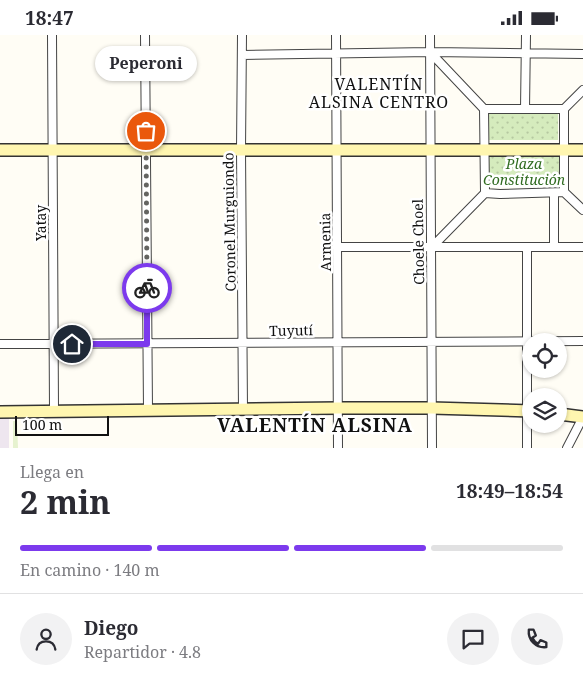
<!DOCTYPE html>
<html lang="es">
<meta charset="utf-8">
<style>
body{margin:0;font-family:"Noto Serif",serif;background:#f2f2f3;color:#2b2b33;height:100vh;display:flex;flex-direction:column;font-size:19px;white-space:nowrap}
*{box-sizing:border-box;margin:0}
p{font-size:16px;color:#7c7c81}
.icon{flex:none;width:28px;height:28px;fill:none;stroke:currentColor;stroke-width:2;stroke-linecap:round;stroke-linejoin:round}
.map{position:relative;height:413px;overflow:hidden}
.panel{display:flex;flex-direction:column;background:#fff;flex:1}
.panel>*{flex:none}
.tools{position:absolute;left:522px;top:298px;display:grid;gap:10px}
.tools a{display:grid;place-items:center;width:45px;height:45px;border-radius:50%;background:#fff;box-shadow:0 1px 4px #0004;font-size:25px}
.scale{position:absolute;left:15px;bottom:12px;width:94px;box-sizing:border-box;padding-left:5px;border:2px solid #111;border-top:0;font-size:14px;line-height:18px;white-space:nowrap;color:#111;-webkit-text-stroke:4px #fff;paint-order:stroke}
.pin{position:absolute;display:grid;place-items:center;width:42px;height:42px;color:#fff;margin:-21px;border:2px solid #fff;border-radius:50%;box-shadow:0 1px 5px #0007}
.courier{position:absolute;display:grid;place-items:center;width:50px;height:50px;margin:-25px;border:4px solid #7c3aed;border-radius:50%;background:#fff;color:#222;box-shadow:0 1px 6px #0007}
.bubble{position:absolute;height:35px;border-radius:18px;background:#fff;box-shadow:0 1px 4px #0004;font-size:16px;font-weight:700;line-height:35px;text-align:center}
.head em{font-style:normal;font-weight:700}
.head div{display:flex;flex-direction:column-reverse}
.head{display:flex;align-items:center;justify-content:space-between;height:85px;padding:0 20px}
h1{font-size:32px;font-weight:700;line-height:38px}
.bar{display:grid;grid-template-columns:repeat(4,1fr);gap:8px 5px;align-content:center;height:60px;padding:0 20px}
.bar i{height:6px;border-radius:4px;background:#e1e1e2}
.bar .on{background:#7c3aed}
.bar p{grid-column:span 4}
.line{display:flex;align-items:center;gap:12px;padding:0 20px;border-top:1px solid #e1e1e2}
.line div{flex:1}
.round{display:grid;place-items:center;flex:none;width:52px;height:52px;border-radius:26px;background:#f2f2f3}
.status{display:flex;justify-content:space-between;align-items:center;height:35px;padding:0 25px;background:#fff;direction:ltr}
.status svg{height:14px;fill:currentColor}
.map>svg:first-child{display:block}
</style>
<div class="status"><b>18:47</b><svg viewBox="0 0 49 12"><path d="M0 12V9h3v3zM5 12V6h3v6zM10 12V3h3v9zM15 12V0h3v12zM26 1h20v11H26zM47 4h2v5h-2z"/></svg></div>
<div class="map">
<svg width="583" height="413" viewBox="0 0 583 413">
<defs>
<pattern id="grass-dots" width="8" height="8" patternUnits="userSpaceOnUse" patternTransform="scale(1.25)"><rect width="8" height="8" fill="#d5ebbd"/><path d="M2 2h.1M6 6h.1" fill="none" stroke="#b6c8a1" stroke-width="1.8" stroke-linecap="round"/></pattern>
</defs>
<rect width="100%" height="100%" fill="#fffdf5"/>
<path fill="#eee6ef" d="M0,382H9V413H0Z"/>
<path fill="url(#grass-dots)" d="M488,78H558V105H488Z
M488,122H560V150L489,151Z"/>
<path fill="#e6f2cf" d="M13,386H17L18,413H13Z"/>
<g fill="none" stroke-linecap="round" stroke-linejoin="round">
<defs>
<path id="street" d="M52,0L54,375
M145,0L148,374
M242,0L241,115L243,374
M336,0L338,413
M430,0L432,413
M430,17L484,74
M242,20L430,17L583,19
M484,74L485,158
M484,74H564
M525,74L526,0
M564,74V157
M564,74L583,55
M564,157L583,175
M485,158L500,159L564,157
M554,159V212
M337,212H583
M431,213L485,158
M527,213V413
M0,309L583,306
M567,413L583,382"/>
<path id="secondary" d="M0,115H583
M0,377L338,373H432L531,376
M559,379L583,382"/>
</defs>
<use href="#street" stroke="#444" stroke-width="10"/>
<use href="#secondary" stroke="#333" stroke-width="14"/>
<use href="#street" stroke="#fff" stroke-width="8"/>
<use href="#secondary" stroke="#fff6b0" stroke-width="11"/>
</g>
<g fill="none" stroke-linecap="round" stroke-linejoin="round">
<path stroke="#646461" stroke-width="5" stroke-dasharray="0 9" d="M146,96L147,253"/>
<path stroke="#7c3aed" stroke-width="6" d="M72,309H147V253"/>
</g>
<g text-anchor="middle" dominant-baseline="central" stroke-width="5" stroke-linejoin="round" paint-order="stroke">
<g font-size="14" font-style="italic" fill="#2f6b1f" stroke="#fff">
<text x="524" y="128">Plaza<tspan x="524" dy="16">Constitución</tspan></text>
</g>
<g font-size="14" fill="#111" stroke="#fff">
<text transform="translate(229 187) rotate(-91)">Coronel Murguiondo</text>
<text transform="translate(40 188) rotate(-90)">Yatay</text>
<text transform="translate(325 207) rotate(-91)">Armenia</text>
<text transform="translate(418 207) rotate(-91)">Choele Choel</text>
<text transform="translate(291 295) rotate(-1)">Tuyutí</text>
</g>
<g font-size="16" letter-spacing="1" fill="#111" stroke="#fff">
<text x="379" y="49">VALENTÍN<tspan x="379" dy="18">ALSINA CENTRO</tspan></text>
</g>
<g font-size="19" font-weight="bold" letter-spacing="1" fill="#111" stroke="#fff">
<text x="315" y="390">VALENTÍN ALSINA</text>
</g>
</g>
</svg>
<div class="tools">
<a><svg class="icon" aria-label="locate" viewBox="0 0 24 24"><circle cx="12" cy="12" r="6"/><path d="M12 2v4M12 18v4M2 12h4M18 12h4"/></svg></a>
<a><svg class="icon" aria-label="layers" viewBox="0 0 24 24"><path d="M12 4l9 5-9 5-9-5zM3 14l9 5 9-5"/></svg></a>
</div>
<div class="scale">100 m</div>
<div class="pin" style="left:146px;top:96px;background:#ea580c"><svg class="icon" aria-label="bag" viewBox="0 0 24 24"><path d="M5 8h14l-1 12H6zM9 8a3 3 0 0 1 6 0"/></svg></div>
<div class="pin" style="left:72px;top:309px;background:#1f2937"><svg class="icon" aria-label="home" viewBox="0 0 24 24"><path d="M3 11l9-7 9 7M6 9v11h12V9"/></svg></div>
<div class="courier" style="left:147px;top:253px"><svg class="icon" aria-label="bike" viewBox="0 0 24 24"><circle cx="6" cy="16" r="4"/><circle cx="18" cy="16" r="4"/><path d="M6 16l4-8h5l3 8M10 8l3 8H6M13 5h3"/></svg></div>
<div class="bubble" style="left:95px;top:11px;width:102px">Peperoni</div>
</div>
<section class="panel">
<div class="head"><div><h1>2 min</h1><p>Llega en</p></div><em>18:49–18:54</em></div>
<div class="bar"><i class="on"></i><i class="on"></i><i class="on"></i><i></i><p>En camino · 140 m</p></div>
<div class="line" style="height:90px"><a class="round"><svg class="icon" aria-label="person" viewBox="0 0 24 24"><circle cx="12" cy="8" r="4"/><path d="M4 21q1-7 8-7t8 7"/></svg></a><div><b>Diego</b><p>Repartidor · 4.8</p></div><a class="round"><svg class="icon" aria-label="chat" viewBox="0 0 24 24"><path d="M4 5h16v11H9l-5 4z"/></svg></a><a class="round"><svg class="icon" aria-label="phone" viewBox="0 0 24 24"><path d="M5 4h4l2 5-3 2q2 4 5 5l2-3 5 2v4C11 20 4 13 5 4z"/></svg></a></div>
</section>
